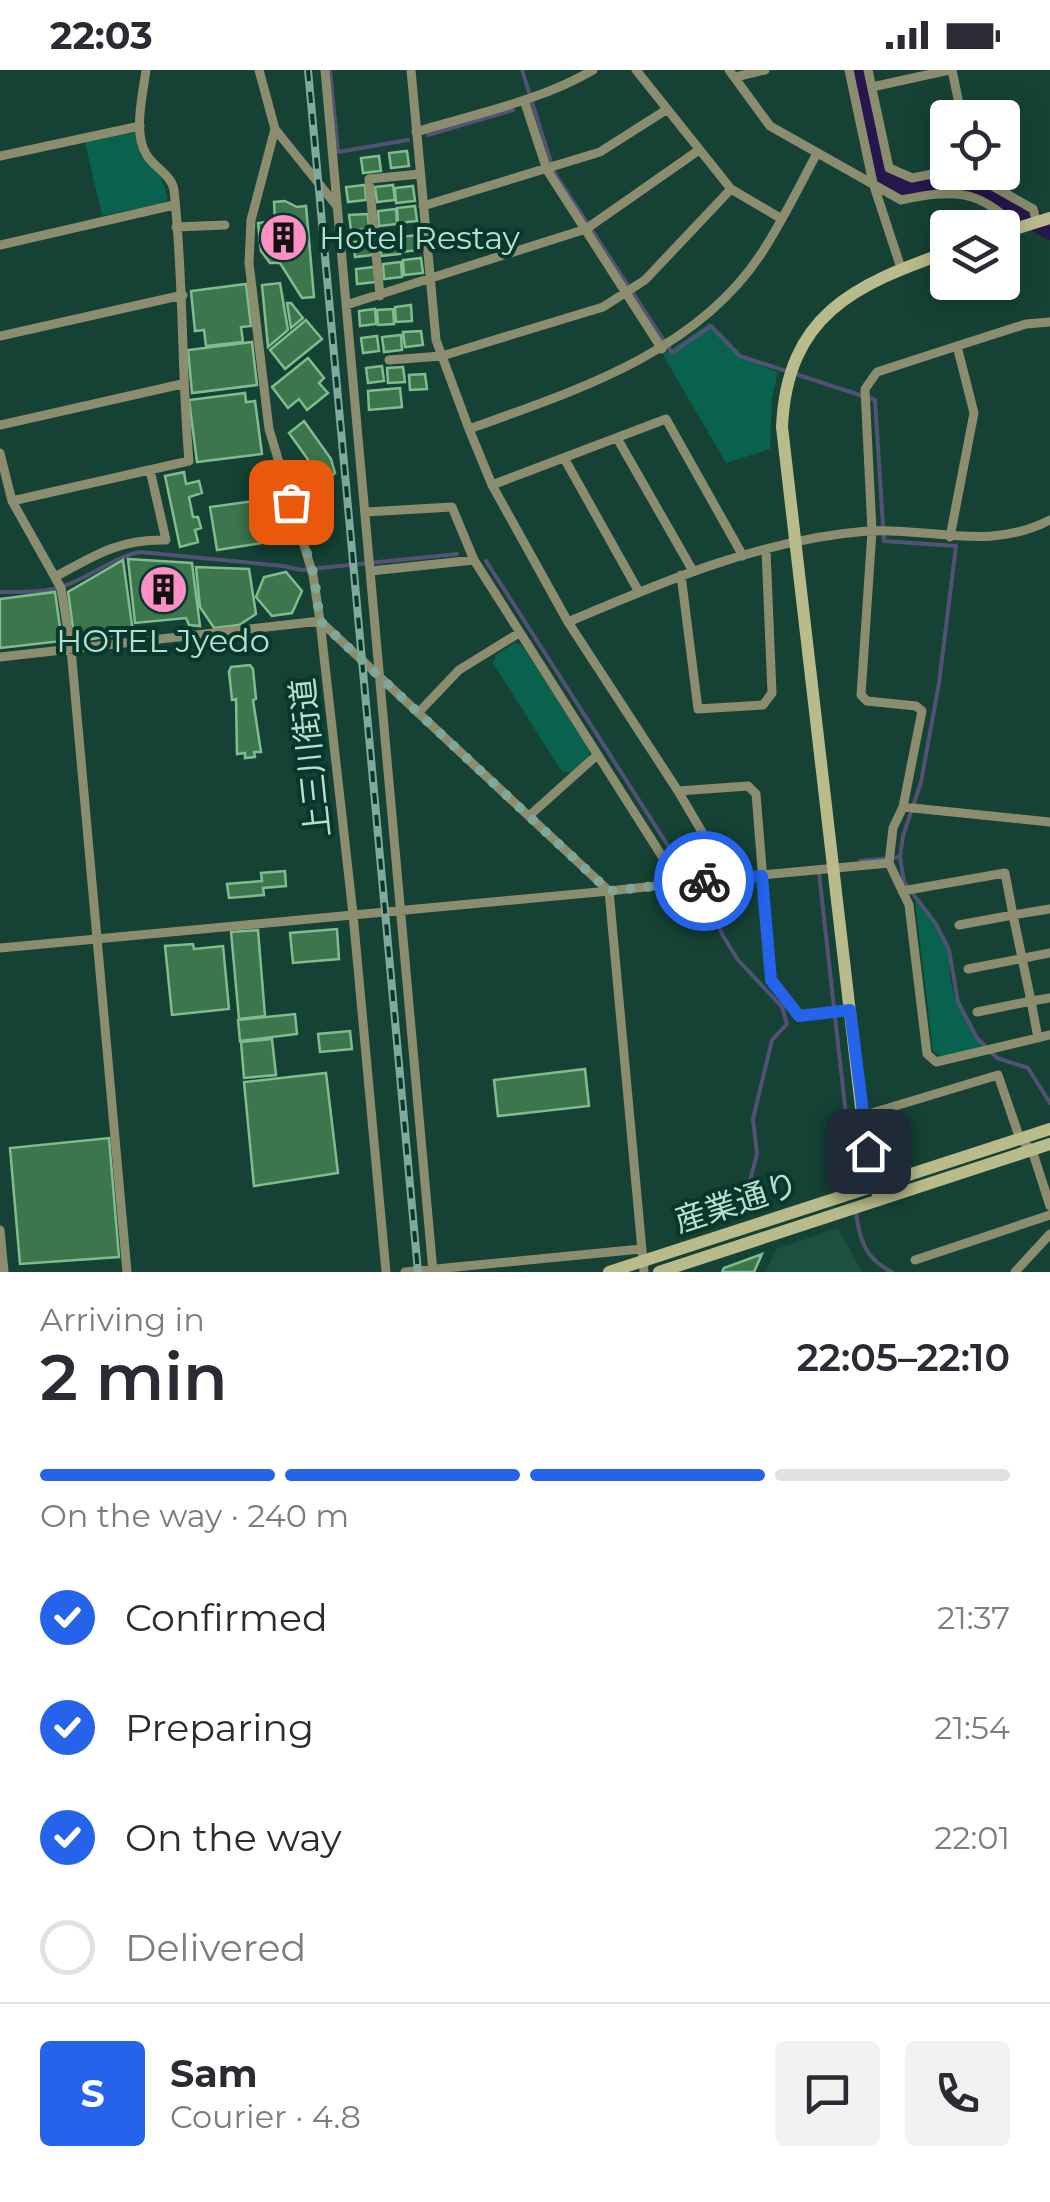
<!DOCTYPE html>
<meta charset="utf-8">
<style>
body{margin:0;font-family:Montserrat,"Noto Sans JP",sans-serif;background:#f2f2f3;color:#2b2b33;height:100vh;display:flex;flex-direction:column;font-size:38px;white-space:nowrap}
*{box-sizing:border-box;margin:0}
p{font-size:32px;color:#7c7c81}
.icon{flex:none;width:55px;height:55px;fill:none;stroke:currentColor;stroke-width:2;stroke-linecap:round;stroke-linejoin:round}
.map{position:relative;height:1202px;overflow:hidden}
.panel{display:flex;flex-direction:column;background:#fff;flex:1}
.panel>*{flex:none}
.buttons{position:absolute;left:930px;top:30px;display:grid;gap:20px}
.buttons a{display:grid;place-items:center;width:90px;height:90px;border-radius:10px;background:#fff;box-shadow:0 5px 25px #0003;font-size:50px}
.pin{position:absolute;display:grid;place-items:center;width:85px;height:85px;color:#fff;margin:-42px;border-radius:20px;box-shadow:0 5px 15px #0006}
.courier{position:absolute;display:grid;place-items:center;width:100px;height:100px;margin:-50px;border:8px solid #2563eb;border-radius:50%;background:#fff;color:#222;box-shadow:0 2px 12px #0007}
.overview em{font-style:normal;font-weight:600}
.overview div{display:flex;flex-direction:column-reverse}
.overview{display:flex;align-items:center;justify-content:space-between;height:170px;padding:0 40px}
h1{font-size:65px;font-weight:600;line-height:75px}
.bar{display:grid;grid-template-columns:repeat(4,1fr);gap:15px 10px;align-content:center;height:120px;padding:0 40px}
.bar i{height:12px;border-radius:8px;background:#e1e1e2}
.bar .selected{background:#2563eb}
.bar p{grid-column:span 4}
.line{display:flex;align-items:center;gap:25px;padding:0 40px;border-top:2px solid #e1e1e2}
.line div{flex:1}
.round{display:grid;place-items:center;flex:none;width:105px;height:105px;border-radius:10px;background:#f2f2f3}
ol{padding:0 40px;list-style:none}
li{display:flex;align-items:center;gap:30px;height:110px}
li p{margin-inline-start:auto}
li .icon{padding:10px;border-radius:50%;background:#2563eb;color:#fff;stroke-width:4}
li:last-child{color:#7c7c81}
li i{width:55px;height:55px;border:5px solid #e1e1e2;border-radius:50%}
.status{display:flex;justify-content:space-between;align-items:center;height:70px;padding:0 50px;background:#fff;direction:ltr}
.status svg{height:28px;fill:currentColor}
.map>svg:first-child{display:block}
</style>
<div class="status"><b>22:03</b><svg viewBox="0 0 49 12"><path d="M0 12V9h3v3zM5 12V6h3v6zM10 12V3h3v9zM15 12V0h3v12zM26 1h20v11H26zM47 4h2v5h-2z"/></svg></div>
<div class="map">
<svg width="1050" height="1202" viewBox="0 0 1050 1202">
<rect width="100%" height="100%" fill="#154235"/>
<path fill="#1d5041" d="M838,1158L862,1202H766L776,1179Z"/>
<path fill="#08624d" d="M137,62L140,86L161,107L168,128L163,133L102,146L85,72Z
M709,253L742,288L778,302L772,328L770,379L726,393L663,285Z
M514,573L522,575L590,680L588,687L571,703L562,702L493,593L496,585Z
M915,831L927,842L949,882L950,908L956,932L984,978L940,986L933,981Z"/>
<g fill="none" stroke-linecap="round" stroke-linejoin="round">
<path stroke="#525275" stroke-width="4" d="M330,0L338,82L408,70
M522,0L554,102L672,283L711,256L740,286L875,330L884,471L956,476L939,613L921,712L903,766L900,787L904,812L936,854L949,880L958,932L977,968L997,988L1028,998L1050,1033
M428,65L513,40
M486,491L681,796L708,828L723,866L738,890L782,937L787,954L772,970L753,1049L757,1084L751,1107L731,1144
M0,522C18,522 40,523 58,518C88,510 110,488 140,482L283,496L301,500L457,484
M860,791L900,787
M819,803L854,1117
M856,1141C859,1169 865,1189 892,1202"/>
<path stroke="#26164e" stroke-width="20" d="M859,0L881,102L890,114C913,118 932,108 952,111C987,114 1021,143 1050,160"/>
</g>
<path fill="#3d764d" stroke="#81bc8e" stroke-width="2.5" d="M407,81L409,96L391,98L389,83Z
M379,86L381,101L363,103L361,88Z
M365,115L366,130L348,132L346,117Z
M393,115L395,130L377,132L375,117Z
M413,116L415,131L396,133L395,118Z
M285,131L297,137L306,136L314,227L302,228L280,193H270L261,181L258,153L275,151L274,132Z
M415,136L417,151L398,153L397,138Z
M396,139L397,154L379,156L378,141Z
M368,144L369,159L351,160L349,145Z
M418,165L419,180L401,182L400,167Z
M398,169L400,184L381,186L380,171Z
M371,170L373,185L355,187L353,172Z
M421,188L423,203L404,205L403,190Z
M401,192L402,207L384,209L383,194Z
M374,197L376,212L357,214L356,199Z
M280,213L288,260L268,277L262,215Z
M246,214L251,256L241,257L243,272L206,276L204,260L195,261L191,221Z
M287,233H291L303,248L291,258Z
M411,235L412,251L396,252L395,237Z
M375,239L376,254L360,256L359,241Z
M393,239L394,254L378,255L377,240Z
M306,250L322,269L285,299L270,280Z
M421,261L423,275L405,277L403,262Z
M401,265L402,280L384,282L382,267Z
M377,266L379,281L363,283L361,268Z
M252,272L257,315L192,323L188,280Z
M308,288L324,308L319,313L328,323L307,340L299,329L288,338L272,317Z
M382,296L384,311L368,313L366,298Z
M403,297L405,312L388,313L387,298Z
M425,304L427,319L410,320L409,305Z
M400,318L402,337L369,340L368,321Z
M245,323L246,332L255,331L262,384L197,392L189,330Z
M304,351L331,389L335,403L324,412L289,363Z
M184,402L186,414L199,411L202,423L189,427L193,447H198L201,458L195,460L198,472L180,477L165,406Z
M283,427L288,469L217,480L210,437Z
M128,489L192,493L200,556L189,555L186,548L135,553Z
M123,490L133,562L75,572L68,522Z
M196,497L249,499L256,544L239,555L214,558L200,537Z
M286,502L302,521L292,543L272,546L256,527L264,507Z
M55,522L62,571L0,578V529Z
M250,595L253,599L256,629L253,630L261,682H254L255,687L245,688V683L237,684L236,629L232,630L229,602L231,597Z
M285,801L286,816L263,818L264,825L229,828L227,814L262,811L261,803Z
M337,859L339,889L293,893L290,863Z
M258,860L265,946L239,949L231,862Z
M193,874L194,879L223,876L229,939L172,945L165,876Z
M295,944L297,964L240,971L238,950Z
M350,961L352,979L320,982L318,964Z
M272,969L276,1005L244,1008L241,972Z
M585,999L589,1036L498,1046L494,1010Z
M326,1003L338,1103L254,1116L244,1012Z
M109,1068L119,1187L20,1194L10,1078Z
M762,1184L754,1202H722L724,1198Z"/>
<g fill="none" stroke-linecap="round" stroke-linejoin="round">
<path stroke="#8b8d6e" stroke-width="9" d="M259,0L275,59L251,150L249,193L269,359L313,505L320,551L353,844L386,1202
M325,0L433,1202
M411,0L436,270L469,359L492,415L568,552L678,721L729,808L889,793L893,758L903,737L922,641L916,636L867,631L861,625L872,461L865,319L877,302L957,276
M636,0L731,119L782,149
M729,0L770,56L901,130C950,120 979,117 1016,158
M849,0L873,113L901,198
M868,0L889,98L912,108L948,101
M952,0L962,48
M735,7L765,0
M872,17L949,0
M524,30L547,100L662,279
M275,59L336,135
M416,62C475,44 540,31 593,0
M0,86L140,56
M968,102L1033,139L1037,152
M423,136L600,82L666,40
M176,157L225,155
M0,175L174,135
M380,226L369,109L420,104
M346,235L586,159L699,80
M0,266L183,225
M389,290L442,286L603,237L645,210L731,119
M0,355L182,314
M469,359C575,321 696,283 761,184C782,152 799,117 817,83
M617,368L693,501
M0,383L12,431L61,518L71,579L127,1202
M564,388L639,522
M492,415L666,349L743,486
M12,431L189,391C181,301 184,210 174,120C172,105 153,97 146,84C133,62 143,24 146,0
M366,442L452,437L474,490
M950,467L974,343L957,276L1026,254L1050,252
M371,501L474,490L679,813
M681,505L698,639L763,635L772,623L766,480
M55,507C95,485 119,469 166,470L150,400
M568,552C664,511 763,469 868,461C931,457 988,482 1050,450
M0,587L320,551L609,821L729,808
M418,643L459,600L519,563
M678,721L748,716L756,724L771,910L799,946L849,940
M903,737L1050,752
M529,746L597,685
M889,793L909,835L927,984L936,992L1050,965
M902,821L1005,803L1013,845L959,855
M1050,839L1013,845L1031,931L1050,928
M0,878L609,821L644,1202
M968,899L1050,883
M977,942L1031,931L1038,968
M862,1046L998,1005L1020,1069L1032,1080L1050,1136
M0,1160L4,1202
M915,1190L1050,1145
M405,1202L641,1179
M1015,1202L1050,1164"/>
<path stroke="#b9bc8a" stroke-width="12" d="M1002,163L1050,148
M879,1130L862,1046L782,357C787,246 853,215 948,182
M609,1202L1050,1059
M659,1202L1050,1074"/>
<defs>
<path id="rail" d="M308,0L418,1202"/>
</defs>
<use href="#rail" stroke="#80a99b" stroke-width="8"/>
<use href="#rail" stroke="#08372b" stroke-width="4" stroke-dasharray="11" stroke-linecap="butt"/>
</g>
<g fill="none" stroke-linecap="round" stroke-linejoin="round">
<path stroke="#7fa89a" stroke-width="10" stroke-dasharray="0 18" d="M291,432L314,505L320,551L609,821L704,811"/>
<path stroke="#2563eb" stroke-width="12" d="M704,811L762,806L771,910L799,946L850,940L868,1081"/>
</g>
<defs>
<symbol id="building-disc" viewBox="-11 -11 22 22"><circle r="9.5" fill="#fc8fc3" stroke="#08372b"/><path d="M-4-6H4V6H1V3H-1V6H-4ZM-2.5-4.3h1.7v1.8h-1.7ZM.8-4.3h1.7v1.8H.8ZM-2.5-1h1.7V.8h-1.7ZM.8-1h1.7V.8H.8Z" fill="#111"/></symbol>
</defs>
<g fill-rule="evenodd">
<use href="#building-disc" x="256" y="140" width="55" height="55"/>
<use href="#building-disc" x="136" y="492" width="55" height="55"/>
</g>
<g text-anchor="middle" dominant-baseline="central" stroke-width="8" stroke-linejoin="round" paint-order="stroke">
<g font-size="32" fill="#b8dfd1" stroke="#08372b" text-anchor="start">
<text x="319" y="167">Hotel Restay</text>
<text x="163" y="570" text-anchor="middle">HOTEL Jyedo</text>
</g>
<g font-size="32" fill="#b8dfd1" stroke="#08372b">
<text transform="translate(310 688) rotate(-96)">上三川街道</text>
<text transform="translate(736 1132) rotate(-18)">産業通り</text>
</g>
</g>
</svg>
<div class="buttons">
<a><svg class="icon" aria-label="locate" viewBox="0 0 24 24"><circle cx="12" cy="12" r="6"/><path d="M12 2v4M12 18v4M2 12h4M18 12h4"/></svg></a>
<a><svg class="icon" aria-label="layers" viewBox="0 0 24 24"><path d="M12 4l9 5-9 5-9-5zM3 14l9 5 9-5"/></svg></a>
</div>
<div class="pin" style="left:291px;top:432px;background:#ea580c"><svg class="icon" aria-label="bag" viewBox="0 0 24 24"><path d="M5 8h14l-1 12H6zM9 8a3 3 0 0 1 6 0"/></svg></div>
<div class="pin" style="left:868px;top:1081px;background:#1f2937"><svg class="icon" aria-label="home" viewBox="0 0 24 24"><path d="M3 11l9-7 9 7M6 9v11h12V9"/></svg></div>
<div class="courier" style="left:704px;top:811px"><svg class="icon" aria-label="bike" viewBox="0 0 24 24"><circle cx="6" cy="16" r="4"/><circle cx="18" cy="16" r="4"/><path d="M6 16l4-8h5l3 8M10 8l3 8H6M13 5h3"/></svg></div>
</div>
<section class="panel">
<div class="overview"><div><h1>2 min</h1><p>Arriving in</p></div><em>22:05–22:10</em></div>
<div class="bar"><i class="selected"></i><i class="selected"></i><i class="selected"></i><i></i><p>On the way · 240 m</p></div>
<ol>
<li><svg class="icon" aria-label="check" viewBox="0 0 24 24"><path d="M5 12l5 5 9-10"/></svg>Confirmed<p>21:37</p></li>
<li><svg class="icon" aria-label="check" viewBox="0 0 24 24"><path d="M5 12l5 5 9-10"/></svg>Preparing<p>21:54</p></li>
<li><svg class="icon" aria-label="check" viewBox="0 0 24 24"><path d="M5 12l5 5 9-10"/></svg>On the way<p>22:01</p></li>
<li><i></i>Delivered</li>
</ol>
<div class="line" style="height:180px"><b class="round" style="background:#2563eb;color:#fff">S</b><div><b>Sam</b><p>Courier · 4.8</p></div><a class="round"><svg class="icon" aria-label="chat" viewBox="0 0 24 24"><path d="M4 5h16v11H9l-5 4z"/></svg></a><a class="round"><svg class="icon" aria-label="phone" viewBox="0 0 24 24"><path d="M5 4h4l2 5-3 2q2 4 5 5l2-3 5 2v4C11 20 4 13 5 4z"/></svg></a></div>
</section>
